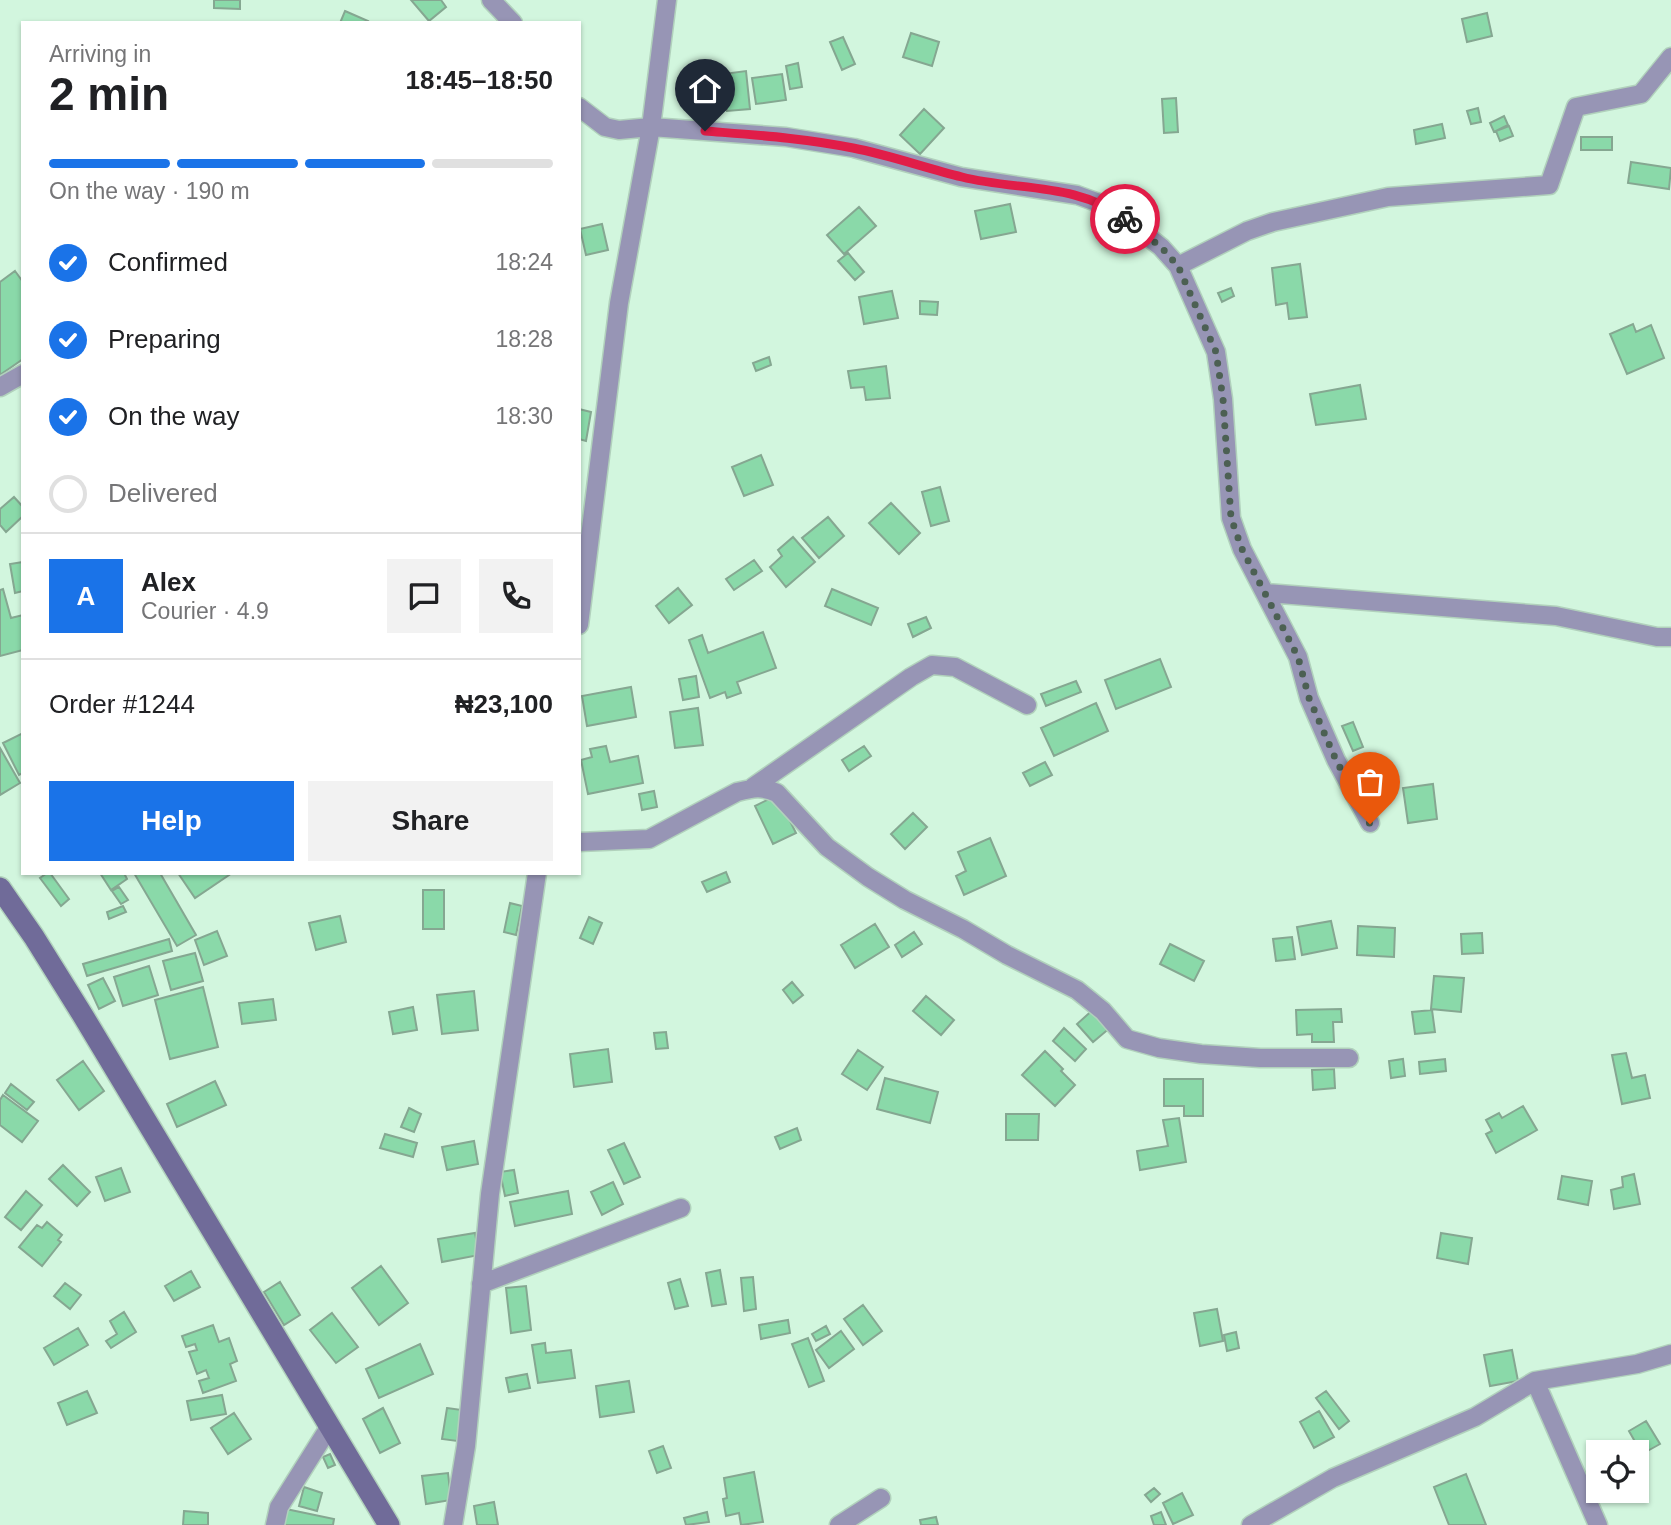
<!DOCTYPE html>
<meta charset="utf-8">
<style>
body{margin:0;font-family:Arial,sans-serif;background:#f2f2f2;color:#202124;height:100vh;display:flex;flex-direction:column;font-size:26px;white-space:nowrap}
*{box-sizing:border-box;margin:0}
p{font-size:23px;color:#757577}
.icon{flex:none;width:38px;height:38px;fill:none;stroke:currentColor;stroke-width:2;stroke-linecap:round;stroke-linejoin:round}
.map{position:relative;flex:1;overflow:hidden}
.panel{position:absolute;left:21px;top:21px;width:560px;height:854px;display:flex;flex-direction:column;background:#fff;border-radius:0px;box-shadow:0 2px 5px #0004}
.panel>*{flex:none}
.fabs{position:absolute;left:1586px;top:1440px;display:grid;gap:14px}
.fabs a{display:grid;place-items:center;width:63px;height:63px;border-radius:0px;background:#fff;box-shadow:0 2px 5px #0004;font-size:35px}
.pin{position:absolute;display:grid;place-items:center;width:60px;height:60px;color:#fff;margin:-72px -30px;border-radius:50% 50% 50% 0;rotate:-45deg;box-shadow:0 0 7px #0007}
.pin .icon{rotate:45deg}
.courier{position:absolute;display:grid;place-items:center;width:70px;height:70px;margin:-35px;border:5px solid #e11d48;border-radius:50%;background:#fff;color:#222;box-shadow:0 2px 9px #0007}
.head em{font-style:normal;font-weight:700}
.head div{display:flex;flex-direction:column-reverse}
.head{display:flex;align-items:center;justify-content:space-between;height:119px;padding:0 28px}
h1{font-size:46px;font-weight:700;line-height:52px}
.bar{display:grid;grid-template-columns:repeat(4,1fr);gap:10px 7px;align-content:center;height:84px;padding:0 28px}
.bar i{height:9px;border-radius:5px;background:#e0e0e0}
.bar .selected{background:#1a73e8}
.bar p{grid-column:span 4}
.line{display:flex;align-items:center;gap:18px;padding:0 28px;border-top:2px solid #e0e0e0}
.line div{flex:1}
.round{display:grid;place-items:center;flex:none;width:74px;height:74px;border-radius:0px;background:#f2f2f2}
ol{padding:0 28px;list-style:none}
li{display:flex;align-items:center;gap:21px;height:77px}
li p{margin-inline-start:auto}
li .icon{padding:7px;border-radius:50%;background:#1a73e8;color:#fff;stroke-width:4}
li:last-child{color:#757577}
li i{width:38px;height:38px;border:4px solid #e0e0e0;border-radius:50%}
.primary-button{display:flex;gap:14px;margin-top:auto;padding:14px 28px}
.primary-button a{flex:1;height:80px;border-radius:0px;background:#1a73e8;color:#fff;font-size:28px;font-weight:700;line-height:80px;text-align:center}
.primary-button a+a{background:#f2f2f2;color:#202124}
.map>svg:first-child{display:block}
</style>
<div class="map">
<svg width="1671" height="1525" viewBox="0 0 1671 1525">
<rect width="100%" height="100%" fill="#d2f6de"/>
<path fill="#8ad9a9" stroke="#85a791" stroke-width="2" d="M214,0H240V9L214,8Z
M411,0H441L446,7L429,21Z
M345,11L368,21L367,23H340Z
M1487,13L1492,36L1467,42L1462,19Z
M911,33L939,42L932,66L903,57Z
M843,37L855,64L842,70L830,42Z
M798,63L802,87L790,89L786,66Z
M746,71L750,109L727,111L723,74Z
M782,74L786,100L756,104L752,78Z
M1176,98L1178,132L1164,133L1162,99Z
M1478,108L1481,122L1471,124L1467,111Z
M924,109L944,128L920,154L900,135Z
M1504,116L1508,125L1494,132L1490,123Z
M1442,124L1445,138L1416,144L1414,130Z
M1509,126L1513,136L1500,141L1496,131Z
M1581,137H1612V150H1581Z
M1631,162L1671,168L1669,189L1628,183Z
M1010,204L1016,232L981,239L975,211Z
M859,207L876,226L844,254L827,235Z
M602,224L608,250L586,255L580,229Z
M848,253L864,272L855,280L838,261Z
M1300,264L1307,317L1289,319L1287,303L1276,305L1272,268Z
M15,271L23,282V359L0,375V282Z
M1231,288L1234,296L1222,302L1218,293Z
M892,291L898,318L864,324L859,297Z
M920,301L938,302L937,315L920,314Z
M1633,324L1636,332L1651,325L1664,358L1627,374L1610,334Z
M769,357L771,365L756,371L753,363Z
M886,366L890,398L866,400L864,387L851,388L848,371Z
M1360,385L1366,419L1316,425L1310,394Z
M579,409L591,412L586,441L579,439Z
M761,455L773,485L744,496L732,467Z
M940,487L949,521L931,526L922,492Z
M14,497L23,507V516L6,532L0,525V509Z
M891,503L920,533L899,554L869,523Z
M828,517L844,536L819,558L802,538Z
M793,537L815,562L786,587L770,567L782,556L778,550Z
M754,560L762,571L734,590L726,579Z
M23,562V591L15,593L10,564Z
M678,588L692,605L669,623L656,606Z
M3,589L11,618L23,615V650L0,656V590Z
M832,589L878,608L871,625L825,606Z
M926,617L931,628L913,637L908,624Z
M763,632L776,668L737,682L741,693L727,698L725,692L710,698L689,640L702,635L708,653Z
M1160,659L1171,687L1116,709L1105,680Z
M696,676L699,697L683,700L679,679Z
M1076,681L1081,692L1046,706L1041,694Z
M631,687L636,717L587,726L582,696Z
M1096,703L1108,731L1054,756L1041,728Z
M698,708L703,745L675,748L670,712Z
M1353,722L1363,747L1353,751L1342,726Z
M23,733V773L19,775L3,743Z
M606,746L610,762L638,756L643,783L588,794L581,760L592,757L590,749Z
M864,746L871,756L849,771L842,760Z
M0,748L20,783L0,795Z
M1045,762L1052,775L1030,786L1023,773Z
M1433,784L1437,819L1408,823L1403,788Z
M654,791L657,807L642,810L639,794Z
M777,795L796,833L773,844L755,806Z
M913,813L927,827L905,849L891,834Z
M990,838L1006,876L964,895L956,876L966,871L958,852Z
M726,872L730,882L707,892L702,882Z
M47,873H50L69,899L61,906L40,878Z
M100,873H124L127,879L111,890Z
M134,873H160L196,935L177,946Z
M178,873H232L195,898Z
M119,887L128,900L121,904L112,891Z
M423,890H444V929H423Z
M510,903L522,906L516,935L504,932Z
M123,906L126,912L109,919L107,912Z
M340,916L346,942L316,950L309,923Z
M589,917L602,923L593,944L580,938Z
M1331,921L1337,948L1302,955L1297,927Z
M875,924L889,947L855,968L841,945Z
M1358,926L1395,928L1394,957L1357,955Z
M217,931L227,956L204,965L195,940Z
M914,932L922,944L902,957L895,945Z
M1482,933L1483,953L1462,954L1461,934Z
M1292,937L1295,959L1276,961L1273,939Z
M169,939L172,951L87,976L83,964Z
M1170,944L1204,961L1194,981L1160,964Z
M195,953L203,981L171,990L163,961Z
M149,966L158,995L123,1006L114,977Z
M1434,976L1464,978L1461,1012L1431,1009Z
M103,978L115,1001L99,1009L88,985Z
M792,982L803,995L793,1003L783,990Z
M203,987L218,1047L170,1059L155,1000Z
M474,991L478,1030L442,1034L437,995Z
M926,996L954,1020L941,1035L913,1011Z
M273,999L276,1020L242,1024L239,1003Z
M413,1007L417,1030L393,1034L389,1012Z
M1095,1008L1111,1027L1093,1042L1077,1024Z
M1341,1009L1342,1022H1333L1334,1042H1312V1034L1297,1035L1296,1010Z
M1432,1010L1435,1032L1415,1034L1412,1012Z
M1064,1028L1086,1049L1075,1061L1053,1041Z
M666,1032L668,1048L656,1049L654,1033Z
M608,1049L612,1082L574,1087L570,1054Z
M858,1050L883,1067L867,1090L842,1074Z
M1045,1051L1063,1069L1061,1071L1075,1085L1055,1106L1022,1075Z
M1626,1053L1632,1078L1645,1075L1650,1098L1622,1104L1612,1055Z
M1403,1059L1405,1076L1391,1078L1389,1061Z
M1445,1059L1446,1071L1420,1074L1419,1062Z
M83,1061L104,1091L79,1110L57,1080Z
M1334,1069L1335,1088L1313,1090L1312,1070Z
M885,1078L938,1092L930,1123L877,1109Z
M1164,1079H1203V1116H1184V1106H1164Z
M215,1081L226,1105L177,1127L167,1104Z
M11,1084L34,1102L27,1110L5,1093Z
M3,1095L38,1121L22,1142L0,1125V1100Z
M1523,1106L1537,1130L1496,1153L1486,1134L1492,1131L1486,1120L1499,1113L1502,1118Z
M409,1108L421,1114L414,1132L401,1127Z
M1006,1114H1039L1038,1140H1006Z
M1179,1118L1186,1162L1140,1170L1137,1151L1168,1146L1163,1120Z
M797,1128L801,1140L780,1149L775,1137Z
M385,1134L417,1143L413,1157L380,1148Z
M474,1141L478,1164L447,1170L442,1147Z
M624,1143L640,1177L624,1184L608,1150Z
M63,1165L90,1192L77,1206L49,1179Z
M121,1168L130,1192L105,1201L96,1177Z
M514,1170L518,1193L505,1196L500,1172Z
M1634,1174L1640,1204L1614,1209L1611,1190L1623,1187L1622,1177Z
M1562,1176L1592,1181L1588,1205L1558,1199Z
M613,1182L623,1204L602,1215L591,1192Z
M26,1191L42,1205L21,1230L5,1217Z
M568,1191L572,1214L515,1226L510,1202Z
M47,1222L62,1235L58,1240L61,1242L42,1266L19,1247L37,1225L42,1228Z
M475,1233L479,1255L442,1262L438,1239Z
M1441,1233L1472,1238L1468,1264L1437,1258Z
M381,1266L408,1303L379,1325L352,1288Z
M720,1270L726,1304L712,1306L706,1273Z
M191,1271L200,1287L174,1301L165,1286Z
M753,1277L756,1309L744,1311L741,1278Z
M680,1279L688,1306L675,1309L668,1283Z
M280,1282L300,1315L284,1325L264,1292Z
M65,1283L81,1295L70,1309L54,1296Z
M526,1286L531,1330L511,1333L506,1288Z
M863,1305L882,1331L863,1345L844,1319Z
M1217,1309L1223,1341L1200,1346L1194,1313Z
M124,1312L136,1332L111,1348L106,1341L117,1334L110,1321Z
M332,1313L358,1347L336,1363L310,1330Z
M788,1320L790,1333L761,1339L759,1325Z
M213,1325L219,1342L229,1338L237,1361L230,1364L236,1381L203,1393L199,1381L209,1378L206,1370L197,1374L189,1352L197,1350L195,1344L186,1347L182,1336Z
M826,1326L830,1334L816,1341L812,1334Z
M78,1328L88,1345L54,1365L44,1348Z
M841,1331L854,1349L829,1368L816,1350Z
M1236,1332L1239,1348L1227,1351L1224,1335Z
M808,1338L824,1381L809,1387L792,1344Z
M545,1343L546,1353L571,1350L575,1378L538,1383L532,1345Z
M420,1344L433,1374L379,1398L366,1369Z
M1512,1350L1518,1381L1490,1386L1484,1355Z
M527,1374L530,1388L509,1392L506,1378Z
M629,1381L634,1412L600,1417L596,1386Z
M87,1391L97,1413L67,1425L58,1403Z
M1326,1391L1349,1421L1339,1429L1316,1398Z
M222,1395L226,1414L191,1420L187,1401Z
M383,1408L400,1443L380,1453L363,1419Z
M447,1408L462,1410L457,1441L442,1439Z
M1319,1411L1334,1437L1314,1448L1300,1422Z
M234,1413L251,1439L228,1454L211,1428Z
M1646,1421L1660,1444L1642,1454L1629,1431Z
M663,1446L671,1468L657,1473L649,1451Z
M330,1454L335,1465L328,1468L323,1457Z
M1641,1462L1645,1489L1636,1491V1463Z
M754,1472L763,1522L741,1525L739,1513L726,1516L723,1499L727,1498L724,1478Z
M448,1473L451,1500L426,1504L422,1476Z
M1466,1474L1486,1525H1449L1434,1487Z
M304,1487L322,1493L317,1511L299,1506Z
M1154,1488L1160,1494L1151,1502L1145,1495Z
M1182,1493L1193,1515L1173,1524L1163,1503Z
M494,1502L498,1525H477L474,1506Z
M286,1509L334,1519L333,1525H283Z
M184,1511L208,1513V1525H183Z
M707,1512L709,1522L686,1525L684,1518Z
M1161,1512L1166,1525H1154L1151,1516Z
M936,1517L938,1525H921L920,1520Z"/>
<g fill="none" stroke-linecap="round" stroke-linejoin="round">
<defs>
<path id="street" d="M491,0L513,23
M579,107L605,127L619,130L651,127L786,137L854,148L961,177L1077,195L1110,207L1161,247L1178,266L1216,352L1223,399L1231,518L1242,549L1298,657L1309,698L1336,760L1370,823
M1178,266L1247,231L1273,222L1388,197L1549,185L1576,107L1641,94L1671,57
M0,387L23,374
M1266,593L1556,616L1657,637H1671
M579,625L619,303L651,127L667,0
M753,787L911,677L932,665L955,667L1027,705
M579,842L649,839L737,792C753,788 762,786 777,793L827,847L868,877L905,900L963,929L1007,955L1077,990L1103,1011L1127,1039L1159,1048L1201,1054L1260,1058H1349
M481,1284L681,1208
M1535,1381L1598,1525
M275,1525L279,1507L330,1426
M453,1525L466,1446L490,1194L537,873
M839,1525L881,1498
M1251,1525L1333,1478L1475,1417L1535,1381L1637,1364L1671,1354"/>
<path id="secondary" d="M0,888L34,937L82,1014L389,1525"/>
</defs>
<use href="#street" stroke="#b1d1bc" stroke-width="21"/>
<use href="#secondary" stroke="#b1d1bc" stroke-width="24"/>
<use href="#street" stroke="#9795b5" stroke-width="18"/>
<use href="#secondary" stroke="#706b99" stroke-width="21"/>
</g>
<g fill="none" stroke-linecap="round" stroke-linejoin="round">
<path stroke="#4c6053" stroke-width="7" stroke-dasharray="0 12.6" d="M1125,219L1161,247L1178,266L1216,352L1223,399L1231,518L1242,549L1298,657L1309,698L1336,760L1370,824"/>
<path stroke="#e11d48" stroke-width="9" d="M705,131C755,135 804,138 853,148C890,155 925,168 962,177C1016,191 1078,182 1125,219"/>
</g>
</svg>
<div class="fabs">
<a><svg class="icon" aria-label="locate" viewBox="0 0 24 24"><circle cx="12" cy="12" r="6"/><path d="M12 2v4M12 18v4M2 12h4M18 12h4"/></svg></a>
</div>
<div class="pin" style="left:1370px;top:824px;background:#ea580c"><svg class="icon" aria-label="bag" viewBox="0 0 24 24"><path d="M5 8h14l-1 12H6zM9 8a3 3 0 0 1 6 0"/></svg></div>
<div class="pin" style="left:705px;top:131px;background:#1f2937"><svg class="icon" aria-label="home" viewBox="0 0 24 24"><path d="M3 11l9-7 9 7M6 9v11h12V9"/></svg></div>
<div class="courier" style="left:1125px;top:219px"><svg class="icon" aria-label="bike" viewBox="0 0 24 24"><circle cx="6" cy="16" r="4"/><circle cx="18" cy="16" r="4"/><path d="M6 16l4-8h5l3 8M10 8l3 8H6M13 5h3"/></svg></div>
<section class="panel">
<div class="head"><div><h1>2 min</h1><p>Arriving in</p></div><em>18:45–18:50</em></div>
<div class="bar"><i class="selected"></i><i class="selected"></i><i class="selected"></i><i></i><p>On the way · 190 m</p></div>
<ol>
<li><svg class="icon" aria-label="check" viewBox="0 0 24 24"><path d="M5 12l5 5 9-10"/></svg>Confirmed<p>18:24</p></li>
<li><svg class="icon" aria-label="check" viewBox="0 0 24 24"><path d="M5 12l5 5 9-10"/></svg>Preparing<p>18:28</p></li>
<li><svg class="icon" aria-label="check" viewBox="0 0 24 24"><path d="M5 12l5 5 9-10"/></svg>On the way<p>18:30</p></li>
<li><i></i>Delivered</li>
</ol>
<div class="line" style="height:126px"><b class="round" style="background:#1a73e8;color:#fff">A</b><div><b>Alex</b><p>Courier · 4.9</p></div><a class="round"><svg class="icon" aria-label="chat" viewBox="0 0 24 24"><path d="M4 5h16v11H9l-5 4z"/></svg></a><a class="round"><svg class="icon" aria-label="phone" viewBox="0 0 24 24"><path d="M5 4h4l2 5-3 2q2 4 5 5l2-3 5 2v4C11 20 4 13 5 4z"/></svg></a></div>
<div class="line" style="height:91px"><div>Order #1244</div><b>₦23,100</b></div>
<div class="primary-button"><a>Help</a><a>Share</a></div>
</section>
</div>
